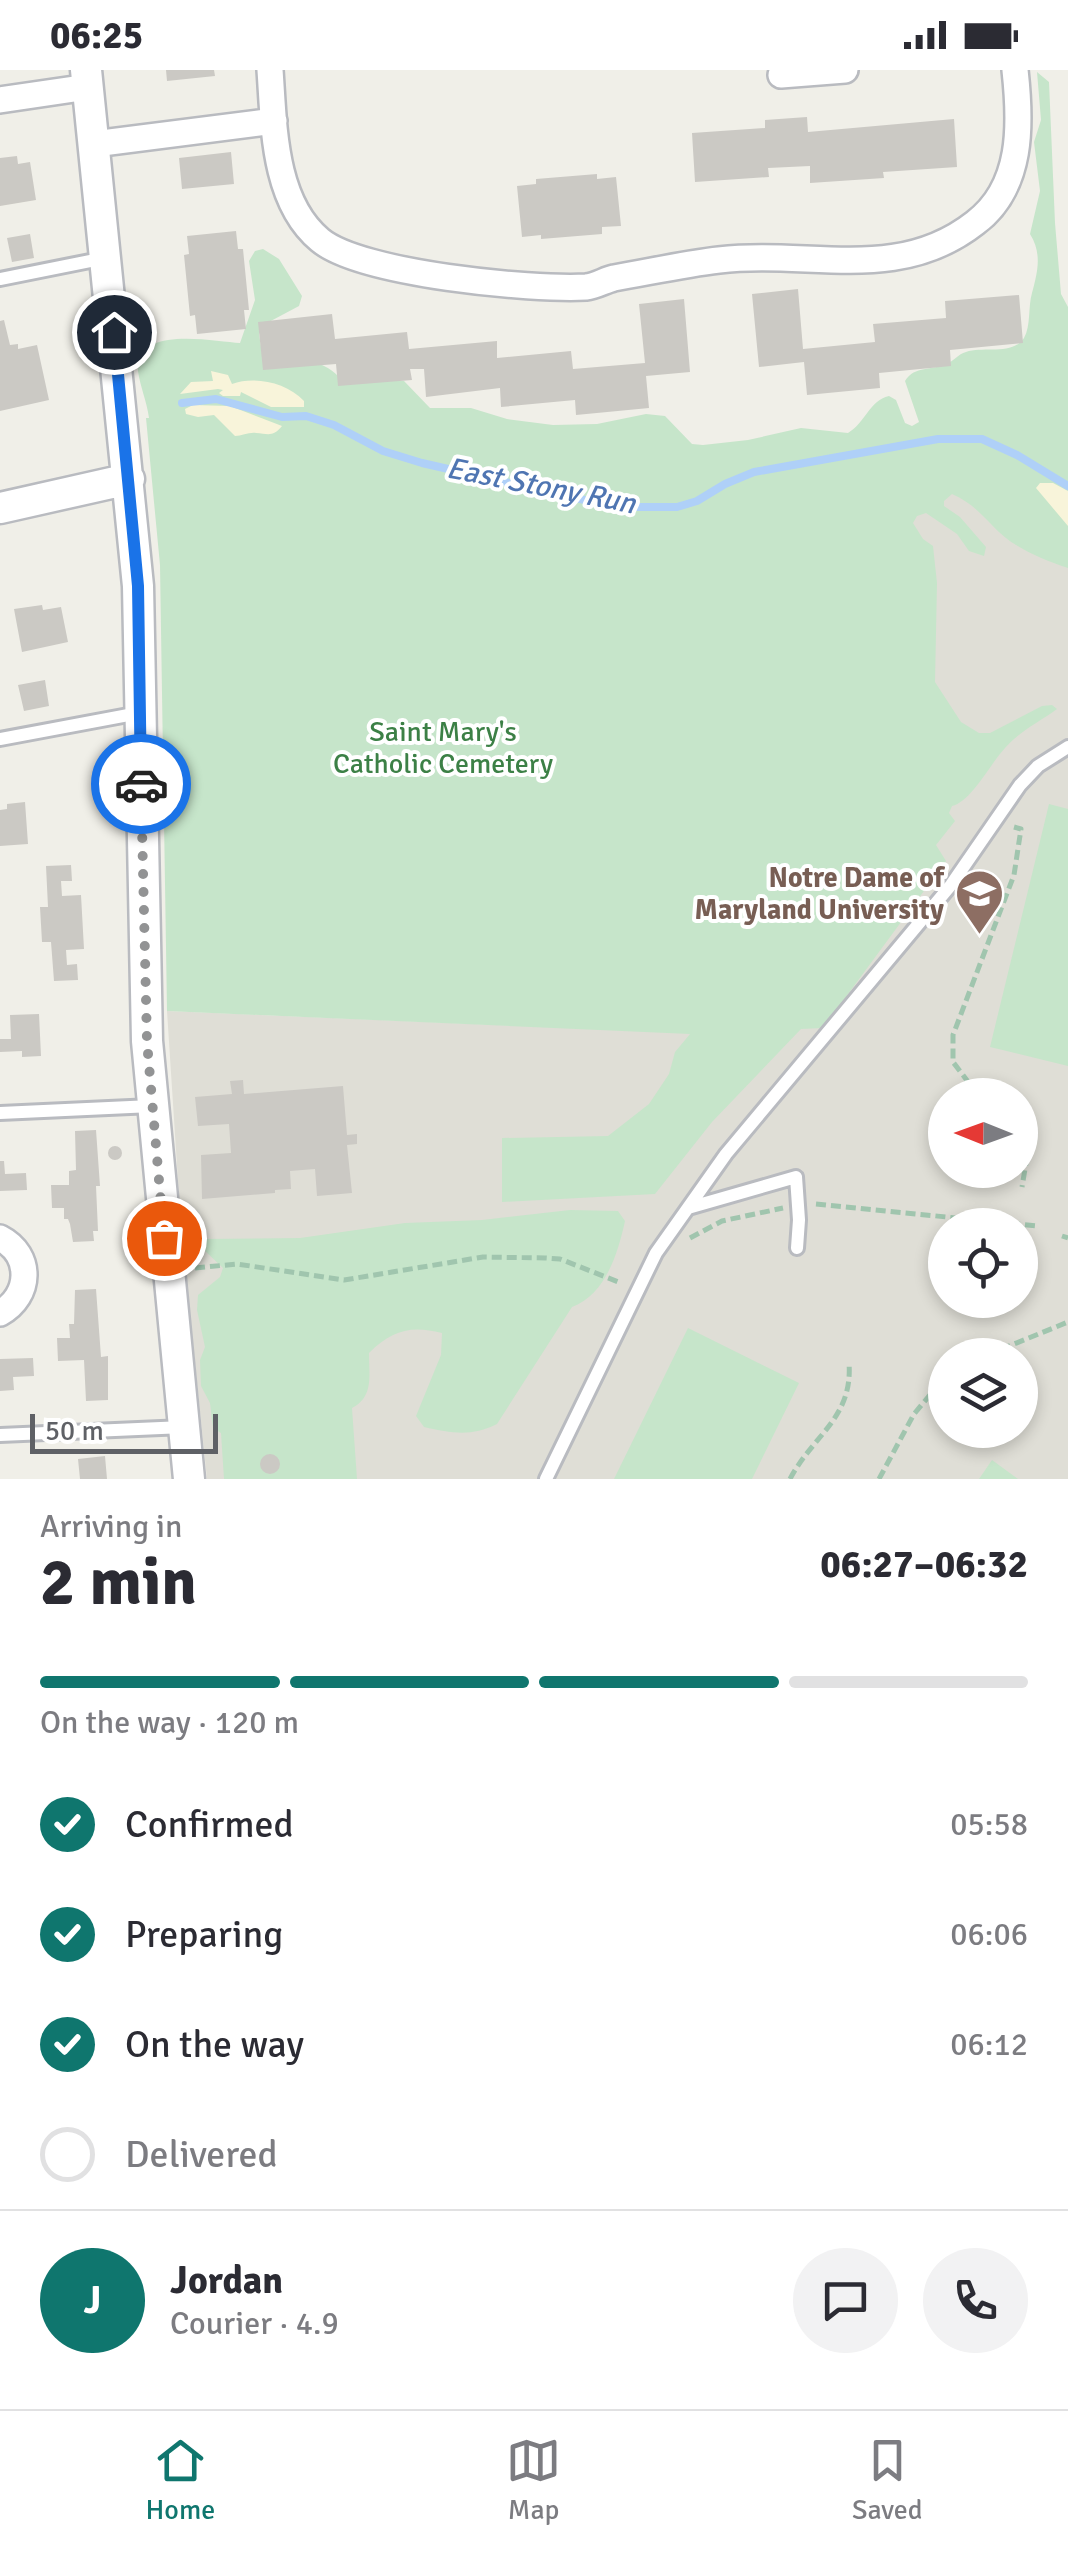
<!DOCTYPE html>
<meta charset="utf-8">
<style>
body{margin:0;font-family:Signika,sans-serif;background:#f2f2f3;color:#2b2b33;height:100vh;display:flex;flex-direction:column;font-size:38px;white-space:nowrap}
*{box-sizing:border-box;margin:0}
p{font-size:32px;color:#7c7c81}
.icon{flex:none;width:55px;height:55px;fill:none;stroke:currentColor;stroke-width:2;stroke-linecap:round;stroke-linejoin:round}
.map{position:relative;height:1409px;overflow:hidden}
.sheet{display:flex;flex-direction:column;background:#fff;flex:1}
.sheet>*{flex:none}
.needle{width:65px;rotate:271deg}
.buttons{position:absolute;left:928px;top:1008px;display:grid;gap:20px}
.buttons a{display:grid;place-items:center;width:110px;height:110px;border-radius:50%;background:#fff;box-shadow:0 5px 15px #0003;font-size:50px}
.scale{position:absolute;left:30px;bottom:25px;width:188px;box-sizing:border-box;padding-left:10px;border:5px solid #5f6166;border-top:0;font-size:28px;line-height:35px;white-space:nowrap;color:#5f6166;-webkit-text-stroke:8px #fff;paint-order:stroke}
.pin{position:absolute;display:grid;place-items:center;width:85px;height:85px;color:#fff;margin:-42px;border:5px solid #fff;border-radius:50%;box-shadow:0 2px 10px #0007}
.courier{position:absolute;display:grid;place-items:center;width:100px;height:100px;margin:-50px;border:8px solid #1a73e8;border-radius:50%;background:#fff;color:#222;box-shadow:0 2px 12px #0007}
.head em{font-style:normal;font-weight:800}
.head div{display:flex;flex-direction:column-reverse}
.head{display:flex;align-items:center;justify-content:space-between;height:170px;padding:0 40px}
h1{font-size:65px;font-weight:800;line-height:75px}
.bar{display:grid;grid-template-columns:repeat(4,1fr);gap:15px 10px;align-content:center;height:120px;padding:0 40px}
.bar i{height:12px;border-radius:8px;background:#e1e1e2}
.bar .on{background:#0f766e}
.bar p{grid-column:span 4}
.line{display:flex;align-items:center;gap:25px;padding:0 40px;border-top:2px solid #e1e1e2}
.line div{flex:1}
.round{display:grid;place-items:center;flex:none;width:105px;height:105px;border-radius:52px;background:#f2f2f3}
ol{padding:0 40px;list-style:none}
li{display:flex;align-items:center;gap:30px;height:110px}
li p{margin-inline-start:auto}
li .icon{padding:10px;border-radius:50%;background:#0f766e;color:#fff;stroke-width:4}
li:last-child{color:#7c7c81}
li i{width:55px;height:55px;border:5px solid #e1e1e2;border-radius:50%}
.status{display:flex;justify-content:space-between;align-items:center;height:70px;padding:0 50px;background:#fff;direction:ltr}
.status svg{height:28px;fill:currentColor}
.tabs{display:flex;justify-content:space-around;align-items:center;height:140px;border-top:2px solid #e1e1e2;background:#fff;font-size:28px;color:#7c7c81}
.tabs a{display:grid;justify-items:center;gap:5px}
.tabs .on{color:#0f766e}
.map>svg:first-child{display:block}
</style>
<div class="status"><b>06:25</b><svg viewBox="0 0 49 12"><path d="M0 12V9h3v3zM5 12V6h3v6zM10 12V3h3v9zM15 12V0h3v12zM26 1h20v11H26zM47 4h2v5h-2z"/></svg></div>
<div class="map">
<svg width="1068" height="1409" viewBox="0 0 1068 1409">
<rect width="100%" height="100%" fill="#f0efe8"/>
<path fill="#dfded6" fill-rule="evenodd" d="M1068,330V1409H207L181,1157L167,941L689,963L929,765L882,367ZM945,1025H1020V1100H945ZM945,1155H1020V1230H945ZM945,1285H1020V1360H945Z"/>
<path fill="#c6e5ca" d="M1037,2L1049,12L1055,153L1061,224L1068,237V498C1050,492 1032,485 1016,475C991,460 982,437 952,424L944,431V436L960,447L986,477L984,486L969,481L957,464L926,443L917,446L913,453L923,469L933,476L937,513L935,612L961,652L979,663H990L1042,636L1052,635L1057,639C1039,652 1020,661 1005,678C990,694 971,732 952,736L949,743L955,751L936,775L946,791L823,958L801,959L712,1052L655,1124L502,1132V1068L608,1066L649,1034L669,1004L675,982L690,964L167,941L160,495L146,348H149C147,332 140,316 138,301C134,254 215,272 240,273L255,230L249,191L255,181L263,179L279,189L302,226L299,236L267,253L259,264L262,283C286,287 323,288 339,307L404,311L430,338H471L507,349L553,355L597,354L646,344L665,346L692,374L703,375L748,370L801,358L848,363C866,352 869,331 889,326L896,330L905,353L912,356L919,352L905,311C915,295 932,301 946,294C954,291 958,284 966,282C984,276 1012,286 1024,268C1031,256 1028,236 1032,223C1038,201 1042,183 1030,164L1040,121L1034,72L1041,50Z
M1049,734L1068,739V996L990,977Z
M570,1140L618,1141L625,1151C618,1183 606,1224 572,1237L497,1354C471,1367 452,1363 424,1357L416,1346L441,1285L442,1263C411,1255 392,1260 369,1283C369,1305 374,1327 352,1338L357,1409H224L221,1363L213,1358L210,1333L201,1316L200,1290L205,1277L197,1240L198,1225L220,1207L223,1198L202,1178V1169L300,1168L405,1153L482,1150Z
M688,1258L799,1313L752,1409H614Z
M992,1390L1018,1409H979Z"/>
<path fill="#f8f4da" d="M211,301L228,305L232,314C254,306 286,312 304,331V337H271L241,322L240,326H223L219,323L223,320L218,319L180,324L191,312L213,311Z
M193,335L230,336L282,356C273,367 269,364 256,363C249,362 242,366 235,366L214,345L198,347L186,344L185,339Z
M1040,413H1053L1068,421V456L1036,418Z"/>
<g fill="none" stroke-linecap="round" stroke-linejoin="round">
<path stroke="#afd0f8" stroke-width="8" d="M182,333L216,329L282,347L306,346L334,355L383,381L422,393L615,437H677L697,431L725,414L754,402L938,369H982L1017,385L1068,416"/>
</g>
<path fill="#cbc9c4" d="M166,0H214L215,6L167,11Z
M807,47L808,62L954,49L957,97L883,102L884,108L810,113V96L768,98L769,107L695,112L692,63L765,58V50Z
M231,82L234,114L182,119L179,88Z
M17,86L18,94L30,92L36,130L0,136V88Z
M597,104V109L616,107L621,156L602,157V164L541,169V165L522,167L517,116L536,114V109Z
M236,161L238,179H243L249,240H244L246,259L197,264L195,245L190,246L184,185L189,184L187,166Z
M30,164L34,188L12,192L7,168Z
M798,219L803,279L875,272L873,254L946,248L945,231L1019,225L1023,273L950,280L951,296L879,303L880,318L807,325L804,292L759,297L752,224Z
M684,229L690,302L646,306L649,338L576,345L575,330L501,337L500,318L426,327L424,299H410L412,310L338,316L336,294L263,300L258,252L332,244L335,269L407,262L409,279L497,271V288L571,281L573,299L645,293L639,234Z
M4,250L10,275L18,274V279L37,275L49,330L0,341V251Z
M42,535L43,540L61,537L68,572L22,582L14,539Z
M45,610L49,636L24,641L18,615Z
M25,732L28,774L0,776V740L7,739V734Z
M71,795L72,811H61L62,826L81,825L84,879L66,880L67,895L77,894L78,910L54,911L51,872H42L40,837H48L46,796Z
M39,944L41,986L22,987V981L0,982V969H11L10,945Z
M243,1010L244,1024L343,1016L347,1065L357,1064V1074L347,1075L352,1123L317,1126L315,1099L290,1101L291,1119L275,1120V1123L202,1129L201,1085L231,1083L229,1054L198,1056L195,1027L232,1024L230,1011Z
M96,1060L100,1116H96L98,1161H93L94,1171L73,1172L70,1154L68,1149H64V1138H52L51,1115H69V1101L76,1100L75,1061Z
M108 1083a7 7 0 1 1 14 0a7 7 0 1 1-14 0Z
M0,1091H4L5,1104L26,1103L27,1120L0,1121Z
M96,1219L101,1287L108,1286V1330L86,1331L84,1290L58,1291L57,1268H70L69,1254H74L75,1220Z
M33,1288L34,1306L13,1307L14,1320L0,1321V1289Z
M260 1394a10 10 0 1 1 20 0a10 10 0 1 1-20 0Z
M105,1386L107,1409H80L78,1389Z"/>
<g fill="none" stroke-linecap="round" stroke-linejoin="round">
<defs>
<path id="service" d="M0,209L105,188
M0,669L139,643
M0,1043L152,1036
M688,1138L796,1107L799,1150L797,1178
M0,1365L184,1357
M546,1409L656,1183L726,1084L951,815L1020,715L1038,696L1068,677"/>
<path id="minor" d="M270,0C274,55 273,131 320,170C361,204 531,220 586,217C596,216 605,210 614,208C649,202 684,194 719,190C809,179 897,214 975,153C1023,117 1021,54 1015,0
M781,5L845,0
M0,30L88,17
M94,74L274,51
M0,1168C33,1185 31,1226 0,1243"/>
<path id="tertiary" d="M86,0L138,516L147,971L189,1409
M0,438L129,409"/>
</defs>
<use href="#service" stroke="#b9bbc0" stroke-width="18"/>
<use href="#minor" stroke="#b9bbc0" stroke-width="30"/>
<use href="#tertiary" stroke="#b9bbc0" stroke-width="35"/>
<path stroke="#a0c5ae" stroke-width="5" stroke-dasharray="10 5" stroke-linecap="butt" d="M978,1025L953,992V965L1014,805L1021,759L1014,757
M1020,1058L1029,1075L1022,1117
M816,1134L1037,1156
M1062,1166L1068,1168
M690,1168L722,1151L783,1138
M195,1198L237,1194L344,1210L483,1187L545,1188L560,1189L621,1213
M987,1285L1068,1252
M790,1409C813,1365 853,1348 849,1293
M879,1409L914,1344L945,1307"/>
<use href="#service" stroke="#fff" stroke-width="12"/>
<use href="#minor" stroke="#fff" stroke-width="25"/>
<use href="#tertiary" stroke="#fff" stroke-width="30"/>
</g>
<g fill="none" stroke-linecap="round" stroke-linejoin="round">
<path stroke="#929394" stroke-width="10" stroke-dasharray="0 18" d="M141,714L147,972L164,1168"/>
<path stroke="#1a73e8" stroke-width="12" d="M114,262L138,516L141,714"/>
</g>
<defs>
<symbol id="university-pin" viewBox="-11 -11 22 30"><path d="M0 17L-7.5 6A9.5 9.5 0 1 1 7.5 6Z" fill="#8d6e63" stroke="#fff"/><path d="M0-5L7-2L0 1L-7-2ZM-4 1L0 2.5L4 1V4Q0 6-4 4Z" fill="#fff"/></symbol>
</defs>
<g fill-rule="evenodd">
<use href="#university-pin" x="952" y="796" width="55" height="75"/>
</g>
<g text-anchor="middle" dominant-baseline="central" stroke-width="8" stroke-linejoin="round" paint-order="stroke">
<g font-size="28" fill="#3c8046" stroke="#fff">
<text x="443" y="662">Saint Mary's<tspan x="443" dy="32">Catholic Cemetery</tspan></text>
</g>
<g font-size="28" font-weight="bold" fill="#785e54" stroke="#fff" text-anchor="end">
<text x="944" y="808">Notre Dame of<tspan x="944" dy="32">Maryland University</tspan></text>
</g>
<g font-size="30" font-style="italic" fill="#4f75b2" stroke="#fff">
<text transform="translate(541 416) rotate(11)">East Stony Run</text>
</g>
</g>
</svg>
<div class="buttons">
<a><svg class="needle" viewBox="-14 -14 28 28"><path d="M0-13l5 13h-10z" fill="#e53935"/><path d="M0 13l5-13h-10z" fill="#7c7c81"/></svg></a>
<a><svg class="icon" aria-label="locate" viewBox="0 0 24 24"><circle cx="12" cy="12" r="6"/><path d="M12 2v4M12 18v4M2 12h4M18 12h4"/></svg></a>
<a><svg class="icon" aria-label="layers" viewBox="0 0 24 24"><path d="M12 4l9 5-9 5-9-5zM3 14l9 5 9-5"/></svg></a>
</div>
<div class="scale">50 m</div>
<div class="pin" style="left:164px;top:1168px;background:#ea580c"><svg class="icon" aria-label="bag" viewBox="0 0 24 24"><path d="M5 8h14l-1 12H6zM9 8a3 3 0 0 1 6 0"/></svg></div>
<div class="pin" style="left:114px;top:262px;background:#1f2937"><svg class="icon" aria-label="home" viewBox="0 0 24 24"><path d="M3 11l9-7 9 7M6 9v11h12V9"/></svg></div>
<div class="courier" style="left:141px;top:714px"><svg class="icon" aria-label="car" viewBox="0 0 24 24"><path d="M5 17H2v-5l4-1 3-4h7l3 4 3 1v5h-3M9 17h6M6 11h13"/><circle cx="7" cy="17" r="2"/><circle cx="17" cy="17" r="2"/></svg></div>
</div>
<section class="sheet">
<div class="head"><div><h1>2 min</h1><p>Arriving in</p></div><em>06:27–06:32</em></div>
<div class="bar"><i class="on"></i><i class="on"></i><i class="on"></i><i></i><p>On the way · 120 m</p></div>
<ol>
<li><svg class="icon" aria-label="check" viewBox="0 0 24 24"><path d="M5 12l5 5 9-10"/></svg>Confirmed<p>05:58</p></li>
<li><svg class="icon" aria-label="check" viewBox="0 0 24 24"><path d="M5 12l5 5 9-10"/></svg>Preparing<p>06:06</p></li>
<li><svg class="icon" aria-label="check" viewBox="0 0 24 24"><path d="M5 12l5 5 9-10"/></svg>On the way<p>06:12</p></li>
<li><i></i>Delivered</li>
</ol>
<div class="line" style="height:180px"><b class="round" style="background:#0f766e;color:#fff">J</b><div><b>Jordan</b><p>Courier · 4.9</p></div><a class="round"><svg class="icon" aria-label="chat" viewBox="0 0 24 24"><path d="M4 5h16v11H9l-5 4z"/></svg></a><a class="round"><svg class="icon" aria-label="phone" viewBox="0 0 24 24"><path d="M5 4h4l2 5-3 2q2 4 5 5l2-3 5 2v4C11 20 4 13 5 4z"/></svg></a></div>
</section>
<nav class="tabs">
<a class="on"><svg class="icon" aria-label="home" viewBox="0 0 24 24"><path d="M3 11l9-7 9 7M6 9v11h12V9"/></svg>Home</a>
<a><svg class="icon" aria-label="map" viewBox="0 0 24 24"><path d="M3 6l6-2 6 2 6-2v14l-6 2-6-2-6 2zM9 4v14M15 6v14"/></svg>Map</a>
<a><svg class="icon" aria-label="saved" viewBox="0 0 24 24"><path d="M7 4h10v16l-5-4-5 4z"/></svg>Saved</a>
</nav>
